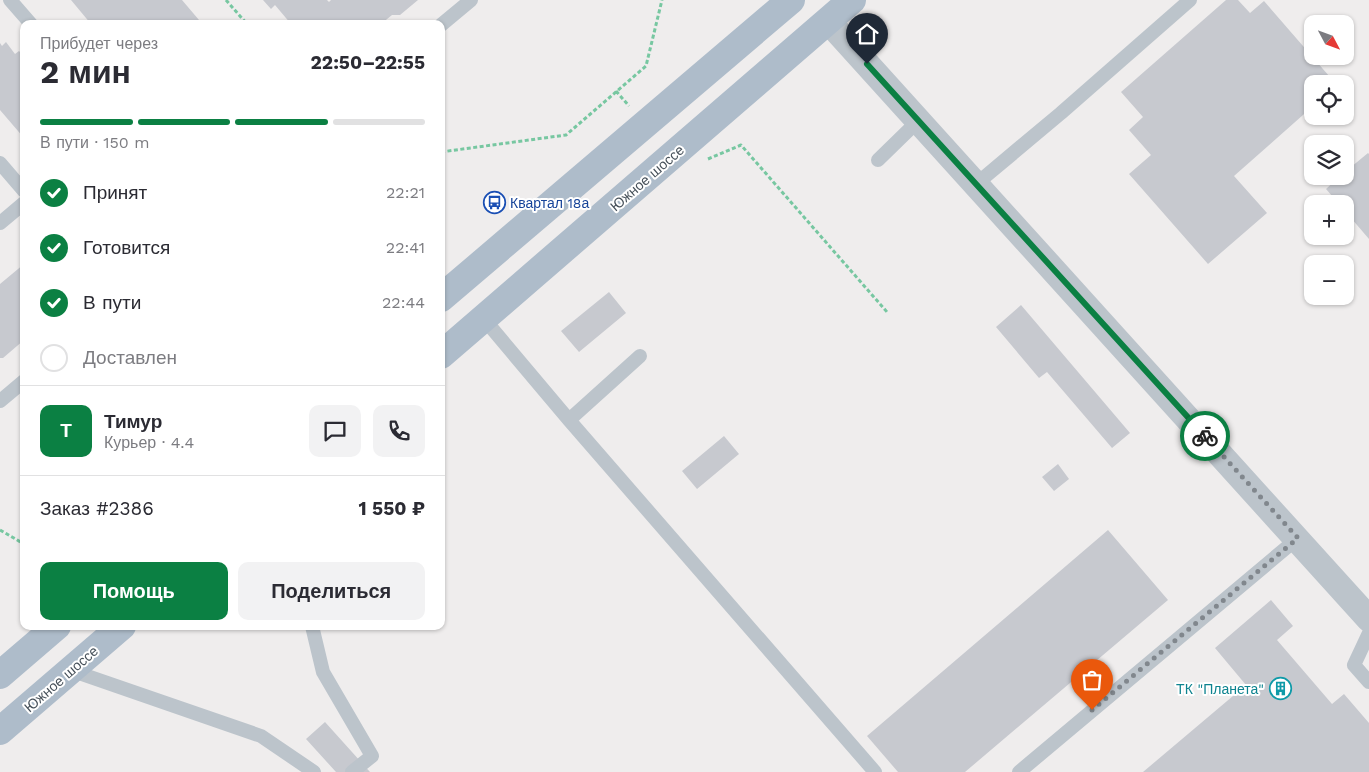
<!DOCTYPE html>
<html lang="ru">
<meta charset="utf-8">
<style>
body{margin:0;font-family:"Work Sans",sans-serif;background:#f2f2f3;color:#2b2b33;height:100vh;display:flex;flex-direction:column;font-size:19px;white-space:nowrap}
*{box-sizing:border-box;margin:0}
p{font-size:16px;color:#7c7c81}
.icon{flex:none;width:28px;height:28px;fill:none;stroke:currentColor;stroke-width:2;stroke-linecap:round;stroke-linejoin:round}
.map{position:relative;flex:1;overflow:hidden}
.drawer{position:absolute;left:20px;top:20px;width:425px;height:610px;display:flex;flex-direction:column;background:#fff;border-radius:10px;box-shadow:0 1px 4px #0004}
.drawer>*{flex:none}
.needle{width:32px;rotate:131deg}
.fabs{position:absolute;left:1304px;top:15px;display:grid;gap:10px}
.fabs a{display:grid;place-items:center;width:50px;height:50px;border-radius:10px;background:#fff;box-shadow:0 1px 4px #0004;font-size:25px}
.pin{position:absolute;display:grid;place-items:center;width:42px;height:42px;color:#fff;margin:-51px -21px;border-radius:50% 50% 50% 0;rotate:-45deg;box-shadow:0 0 5px #0007}
.pin .icon{rotate:45deg}
.courier{position:absolute;display:grid;place-items:center;width:50px;height:50px;margin:-25px;border:4px solid #0b8043;border-radius:50%;background:#fff;color:#222;box-shadow:0 1px 6px #0007}
.summary em{font-style:normal;font-weight:700}
.summary div{display:flex;flex-direction:column-reverse}
.summary{display:flex;align-items:center;justify-content:space-between;height:85px;padding:0 20px}
h1{font-size:32px;font-weight:700;line-height:38px}
.bar{display:grid;grid-template-columns:repeat(4,1fr);gap:8px 5px;align-content:center;height:60px;padding:0 20px}
.bar i{height:6px;border-radius:4px;background:#e1e1e2}
.bar .on{background:#0b8043}
.bar p{grid-column:span 4}
.line{display:flex;align-items:center;gap:12px;padding:0 20px;border-top:1px solid #e1e1e2}
.line div{flex:1}
.round{display:grid;place-items:center;flex:none;width:52px;height:52px;border-radius:10px;background:#f2f2f3}
ol{padding:0 20px;list-style:none}
li{display:flex;align-items:center;gap:15px;height:55px}
li p{margin-inline-start:auto}
li .icon{padding:5px;border-radius:50%;background:#0b8043;color:#fff;stroke-width:4}
li:last-child{color:#7c7c81}
li i{width:28px;height:28px;border:2px solid #e1e1e2;border-radius:50%}
.action{display:flex;gap:10px;margin-top:auto;padding:10px 20px}
.action a{flex:1;height:58px;border-radius:10px;background:#0b8043;color:#fff;font-size:20px;font-weight:700;line-height:58px;text-align:center}
.action a+a{background:#f2f2f3;color:#2b2b33}
.map>svg:first-child{display:block}
</style>
<div class="map">
<svg width="1369" height="772" viewBox="0 0 1369 772">
<rect width="100%" height="100%" fill="#efeded"/>
<path fill="#c7c9cf" d="M71,0H182L199,20L196,24H91Z
M263,0H327L329,2L331,0H418L400,15H392L381,24H291L275,5L271,9Z
M1226,0H1238L1250,13L1264,1L1336,84H1312V107L1234,176L1267,213L1208,264L1129,174L1151,155L1129,130L1143,117L1121,92Z
M6,42L15,54L19,51L24,56V138L0,110V43L2,46Z
M1368,153L1369,154V239L1345,211V204H1339L1326,189L1340,176H1345V172Z
M24,264V340L3,358H0V284Z
M609,292L626,313L579,352L561,331Z
M1021,305L1130,433L1112,448L1047,372L1039,378L996,327Z
M724,436L739,454L697,489L682,471Z
M1058,464L1069,479L1054,491L1042,477Z
M1108,530L1168,600L965,772H898L867,736Z
M1271,600L1293,626L1277,640L1332,704L1344,694L1369,723V772H1143L1246,685L1215,648Z
M325,722L370,772H336L306,739Z"/>
<g fill="none" stroke-linecap="round" stroke-linejoin="round">
<path stroke="#77c7a1" stroke-width="3" stroke-dasharray="4 2.5" stroke-linecap="butt" d="M226,0L247,24
M616,91L629,106
M441,152L566,135L646,66L662,0
M708,159L741,145L887,312
M0,530L24,544"/>
<path stroke="#bcc4cb" stroke-width="14" d="M10,0L31,24
M441,25L471,0
M878,160L918,121
M0,163L24,191
M975,185L1061,113L1190,0
M0,223L24,203
M484,319L569,420L875,772
M0,401L24,381
M569,420L640,356
M312,626L323,672L372,756L352,772
M1369,633L1354,665L1369,682
M70,670L261,736L314,772
M1019,772L1298,538"/>
<path stroke="#bcc4cb" stroke-width="26" d="M828,21L1369,619"/>
<path stroke="#aebcca" stroke-width="28" d="M441,298L791,0
M441,355L852,0
M0,675L57,626
M0,731L122,626"/>
</g>
<g fill="none" stroke-linecap="round" stroke-linejoin="round">
<path stroke="#81878d" stroke-width="5" stroke-dasharray="0 9" d="M1092,710L1298,538L1205,436"/>
<path stroke="#0b8043" stroke-width="6" d="M867,64L1205,436"/>
</g>
<defs>
<symbol id="bus-ring" viewBox="-11 -11 22 22"><circle r="9.5" fill="#fff" stroke="#1a4fb4" stroke-width="1.5"/><path d="M-5-6H5V4H4V6H2V4H-2V6H-4V4H-5ZM-3.5-4V0h7V-4ZM-3.5 1.2v1.5H-2V1.2ZM2 1.2v1.5H3.5V1.2Z" fill="#1a4fb4"/></symbol>
<symbol id="building-ring" viewBox="-11 -11 22 22"><circle r="9.5" fill="#fff" stroke="#0f9aa8" stroke-width="1.5"/><path d="M-4-6H4V6H1V3H-1V6H-4ZM-2.5-4.3h1.7v1.8h-1.7ZM.8-4.3h1.7v1.8H.8ZM-2.5-1h1.7V.8h-1.7ZM.8-1h1.7V.8H.8Z" fill="#0f9aa8"/></symbol>
</defs>
<g fill-rule="evenodd">
<use href="#bus-ring" x="482" y="190" width="25" height="25"/>
<use href="#building-ring" x="1268" y="676" width="25" height="25"/>
</g>
<g text-anchor="middle" dominant-baseline="central" stroke-width="4" stroke-linejoin="round" paint-order="stroke">
<g font-size="14" fill="#465059" stroke="#fff">
<text transform="translate(647 178) rotate(-41)">Южное шоссе</text>
<text transform="translate(61 679) rotate(-41)">Южное шоссе</text>
</g>
<g font-size="14" fill="#164399" stroke="#fff" text-anchor="start">
<text x="510" y="203">Квартал 18а</text>
</g>
<g font-size="14" fill="#0d838f" stroke="#fff" text-anchor="end">
<text x="1264" y="689">ТК "Планета"</text>
</g>
</g>
</svg>
<div class="fabs">
<a><svg class="needle" viewBox="-14 -14 28 28"><path d="M0-13l5 13h-10z" fill="#e53935"/><path d="M0 13l5-13h-10z" fill="#7c7c81"/></svg></a>
<a><svg class="icon" aria-label="locate" viewBox="0 0 24 24"><circle cx="12" cy="12" r="6"/><path d="M12 2v4M12 18v4M2 12h4M18 12h4"/></svg></a>
<a><svg class="icon" aria-label="layers" viewBox="0 0 24 24"><path d="M12 4l9 5-9 5-9-5zM3 14l9 5 9-5"/></svg></a>
<a>+</a>
<a>−</a>
</div>
<div class="pin" style="left:1092px;top:710px;background:#ea580c"><svg class="icon" aria-label="bag" viewBox="0 0 24 24"><path d="M5 8h14l-1 12H6zM9 8a3 3 0 0 1 6 0"/></svg></div>
<div class="pin" style="left:867px;top:64px;background:#1f2937"><svg class="icon" aria-label="home" viewBox="0 0 24 24"><path d="M3 11l9-7 9 7M6 9v11h12V9"/></svg></div>
<div class="courier" style="left:1205px;top:436px"><svg class="icon" aria-label="bike" viewBox="0 0 24 24"><circle cx="6" cy="16" r="4"/><circle cx="18" cy="16" r="4"/><path d="M6 16l4-8h5l3 8M10 8l3 8H6M13 5h3"/></svg></div>
<section class="drawer">
<div class="summary"><div><h1>2 мин</h1><p>Прибудет через</p></div><em>22:50–22:55</em></div>
<div class="bar"><i class="on"></i><i class="on"></i><i class="on"></i><i></i><p>В пути · 150 m</p></div>
<ol>
<li><svg class="icon" aria-label="check" viewBox="0 0 24 24"><path d="M5 12l5 5 9-10"/></svg>Принят<p>22:21</p></li>
<li><svg class="icon" aria-label="check" viewBox="0 0 24 24"><path d="M5 12l5 5 9-10"/></svg>Готовится<p>22:41</p></li>
<li><svg class="icon" aria-label="check" viewBox="0 0 24 24"><path d="M5 12l5 5 9-10"/></svg>В пути<p>22:44</p></li>
<li><i></i>Доставлен</li>
</ol>
<div class="line" style="height:90px"><b class="round" style="background:#0b8043;color:#fff">Т</b><div><b>Тимур</b><p>Курьер · 4.4</p></div><a class="round"><svg class="icon" aria-label="chat" viewBox="0 0 24 24"><path d="M4 5h16v11H9l-5 4z"/></svg></a><a class="round"><svg class="icon" aria-label="phone" viewBox="0 0 24 24"><path d="M5 4h4l2 5-3 2q2 4 5 5l2-3 5 2v4C11 20 4 13 5 4z"/></svg></a></div>
<div class="line" style="height:65px"><div>Заказ #2386</div><b>1 550 ₽</b></div>
<div class="action"><a>Помощь</a><a>Поделиться</a></div>
</section>
</div>
